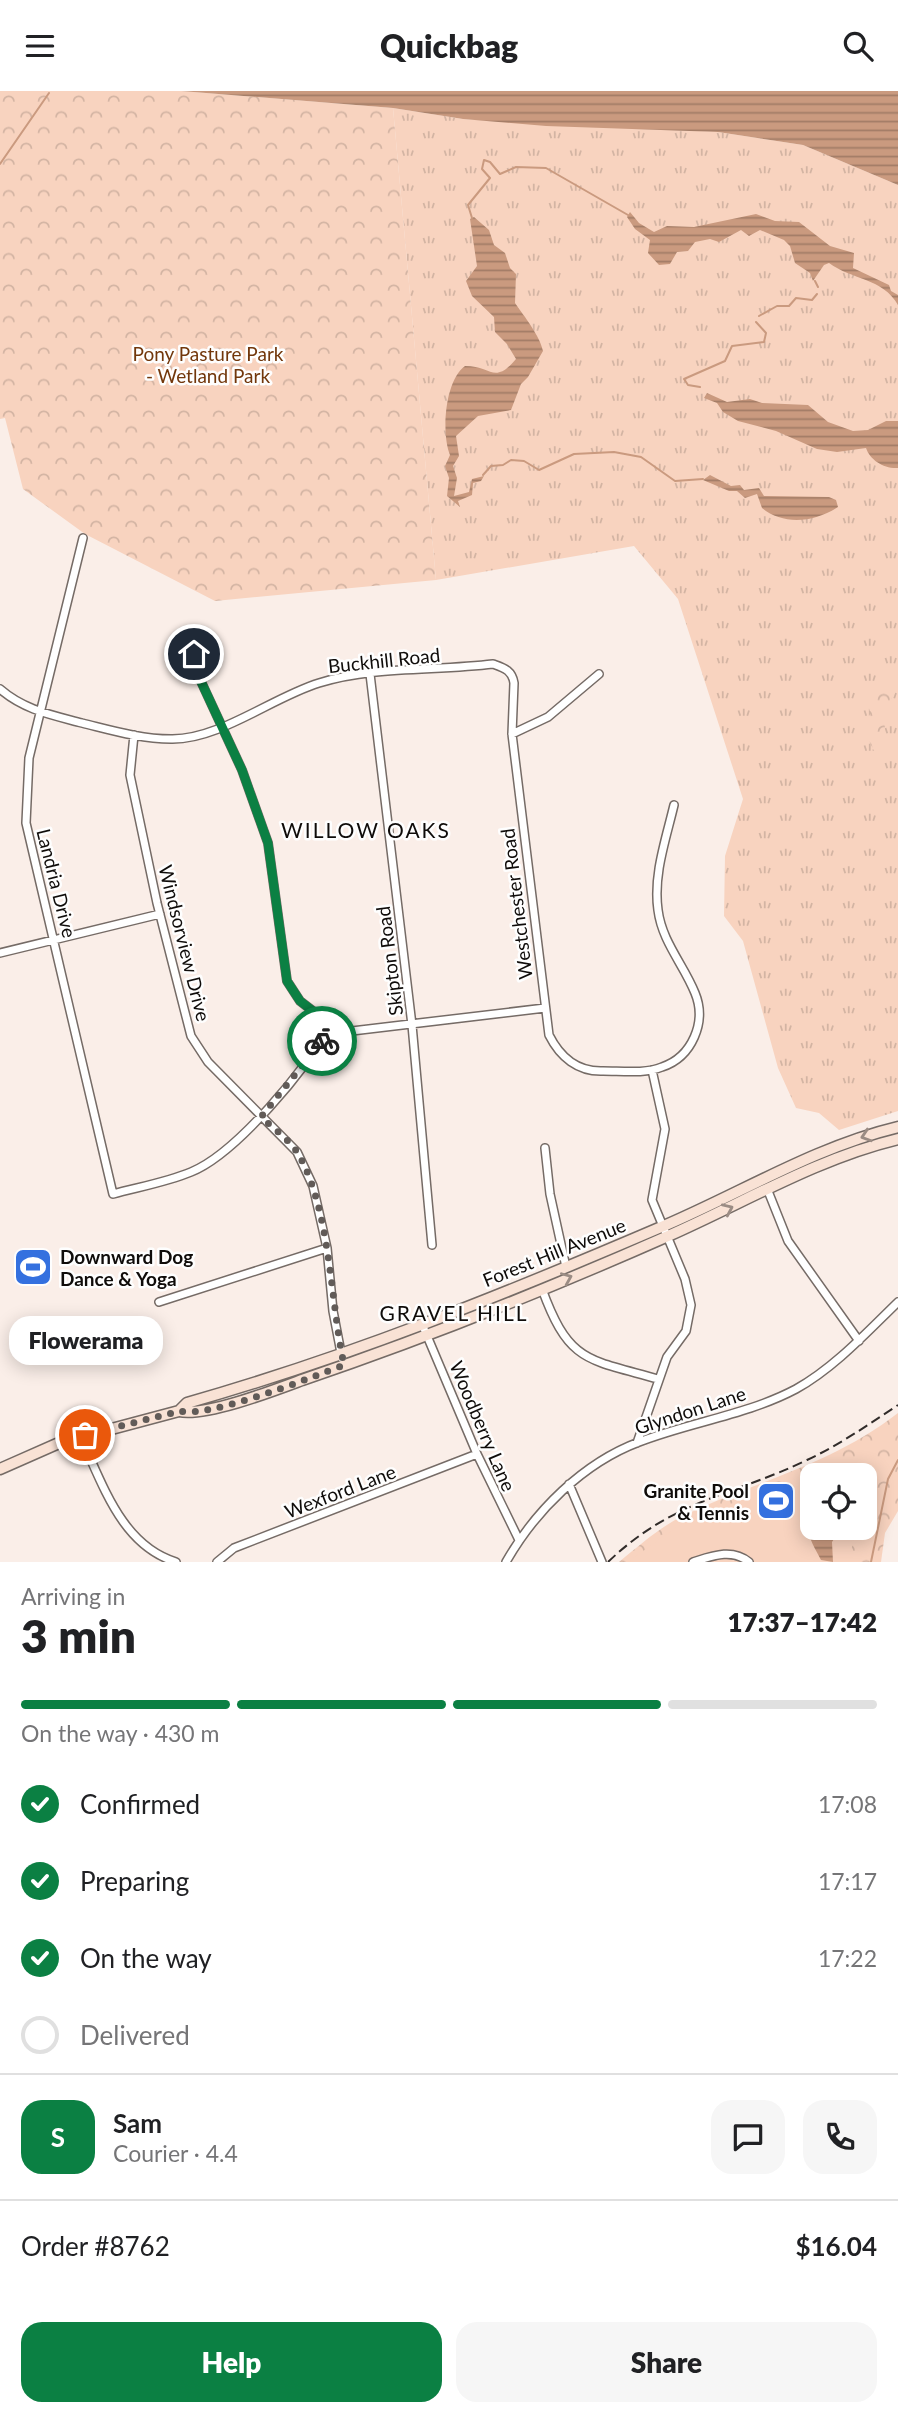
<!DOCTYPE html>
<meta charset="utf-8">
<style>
body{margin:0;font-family:Lato,sans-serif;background:#f6f6f6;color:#202124;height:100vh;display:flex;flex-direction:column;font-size:26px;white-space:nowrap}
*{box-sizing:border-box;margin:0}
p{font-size:23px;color:#757577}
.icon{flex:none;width:38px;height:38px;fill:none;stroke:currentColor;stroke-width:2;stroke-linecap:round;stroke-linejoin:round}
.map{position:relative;height:1471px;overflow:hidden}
.side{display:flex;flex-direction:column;background:#fff;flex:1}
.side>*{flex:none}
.fabs{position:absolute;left:800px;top:1372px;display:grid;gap:14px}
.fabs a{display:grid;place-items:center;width:77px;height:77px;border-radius:14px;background:#fff;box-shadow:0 4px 18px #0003;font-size:35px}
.pin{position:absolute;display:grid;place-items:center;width:60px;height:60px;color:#fff;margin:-30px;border:4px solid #fff;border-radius:50%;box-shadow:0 2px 7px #0007}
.courier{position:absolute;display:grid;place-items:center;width:70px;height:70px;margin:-35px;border:5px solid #0b8043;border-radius:50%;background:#fff;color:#222;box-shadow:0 2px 9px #0007}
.bubble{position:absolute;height:49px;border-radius:21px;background:#fff;box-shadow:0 4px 18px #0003;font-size:23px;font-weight:800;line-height:49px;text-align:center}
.overview em{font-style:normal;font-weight:800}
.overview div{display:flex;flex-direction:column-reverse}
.overview{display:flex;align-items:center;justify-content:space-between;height:119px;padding:0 21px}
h1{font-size:46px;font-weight:800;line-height:52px}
.bar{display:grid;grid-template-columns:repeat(4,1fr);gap:10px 7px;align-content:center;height:84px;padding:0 21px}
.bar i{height:9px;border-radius:5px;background:#e0e0e0}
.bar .current{background:#0b8043}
.bar p{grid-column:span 4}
.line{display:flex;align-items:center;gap:18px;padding:0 21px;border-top:2px solid #e0e0e0}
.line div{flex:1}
.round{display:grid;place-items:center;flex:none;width:74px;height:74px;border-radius:21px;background:#f6f6f6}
ol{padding:0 21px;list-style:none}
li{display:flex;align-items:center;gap:21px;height:77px}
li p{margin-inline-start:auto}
li .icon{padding:7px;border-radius:50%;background:#0b8043;color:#fff;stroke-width:4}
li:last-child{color:#757577}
li i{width:38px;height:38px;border:4px solid #e0e0e0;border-radius:50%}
.button{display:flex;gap:14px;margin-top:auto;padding:14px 21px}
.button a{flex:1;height:80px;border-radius:21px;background:#0b8043;color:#fff;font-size:28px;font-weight:800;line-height:80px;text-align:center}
.button a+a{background:#f6f6f6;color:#202124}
header{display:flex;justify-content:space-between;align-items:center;height:91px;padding:0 21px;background:#fff;font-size:32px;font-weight:800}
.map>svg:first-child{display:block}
</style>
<header><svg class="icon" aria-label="menu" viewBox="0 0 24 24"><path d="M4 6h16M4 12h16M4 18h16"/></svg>Quickbag<svg class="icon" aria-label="search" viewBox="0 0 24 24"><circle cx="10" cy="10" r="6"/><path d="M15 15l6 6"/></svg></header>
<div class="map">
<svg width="898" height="1471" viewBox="0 0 898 1471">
<defs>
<pattern id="grass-tufts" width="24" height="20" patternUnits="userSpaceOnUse" patternTransform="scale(1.75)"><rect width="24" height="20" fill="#f8d3bf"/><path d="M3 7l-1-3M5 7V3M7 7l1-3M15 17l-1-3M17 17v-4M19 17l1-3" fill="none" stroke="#d3b4a3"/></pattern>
<pattern id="forest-crowns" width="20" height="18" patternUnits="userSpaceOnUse" patternTransform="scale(1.75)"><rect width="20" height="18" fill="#f8d3bf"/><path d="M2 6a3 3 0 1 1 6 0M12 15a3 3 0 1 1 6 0" fill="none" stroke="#d3b4a3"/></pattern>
<pattern id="water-rules" width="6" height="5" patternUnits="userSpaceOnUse" patternTransform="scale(1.75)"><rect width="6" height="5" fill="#ca9a7f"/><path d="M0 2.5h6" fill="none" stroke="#a27c66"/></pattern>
</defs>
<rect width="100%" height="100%" fill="#faeee8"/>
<path fill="url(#grass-tufts)" d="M393,17L463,28L718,41L803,54L898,94V1020L839,1039L819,1022L796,1017L778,977L743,850L724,825L725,765L743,708L678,508L634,455L436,489Z"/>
<path fill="url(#forest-crowns)" d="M0,0H181L393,17L436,489L215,510L85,443L23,398L5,327L0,328Z
M886,587L891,589L895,602L884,619L885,640L880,658L874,660L864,639L870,623L868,610L878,590Z
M898,1322V1420L885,1442L881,1471H833L841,1437H864V1384H812L773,1471H619C640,1454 661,1435 685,1424C761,1388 829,1375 898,1322Z"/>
<path fill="#f8d3bf" d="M828,1373L839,1384H812V1437H857L848,1471H628L678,1435Z"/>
<path fill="url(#water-rules)" d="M181,0H898V94L803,54L718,41L546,35L463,28L393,17Z
M630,121L639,132L654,141L667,135L694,136L756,123L775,130L799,131L830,155L854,162L853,177L889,194L891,200L898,204V214C883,187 852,189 829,172L824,174L813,190L810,182L795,172L790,155L784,149L760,139L749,145L741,139L719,151L710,148L695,151L688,160L677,161L670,173L659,174L648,162L650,149L635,138L627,126Z
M474,126L489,139L494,154L505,162L510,177L516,183L515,212C524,225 540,245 543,260L528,286L521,293L511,319L478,325L456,345L459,365L453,375L457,387L454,405L469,401L472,388L484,385L481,390L473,392L472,404L458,410L460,416L447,405L449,387L445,375L450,364C441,342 445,289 465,275C492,275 494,294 516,268L507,253L495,241L494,226L472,205L466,190L477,175L470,128Z
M707,302L727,311L750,308L762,312L808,314L828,331L853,340L868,339L886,330H898V377C884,378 870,369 866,357L837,361L817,358L776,340L738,330L723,321L717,312L704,307Z
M710,384L731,395L740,394L744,399L759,397L764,405L829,406L836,409L838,416C815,431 784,435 762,417L757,403L745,407L737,400H729L703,389Z
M812,1425V1437H841L832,1451L833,1471L821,1469C813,1453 804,1443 812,1425Z"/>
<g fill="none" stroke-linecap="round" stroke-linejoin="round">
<path stroke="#ca9a7f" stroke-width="2" d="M0,73L49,2
M472,127L468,114L490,87L482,78L484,69L490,71L500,83L516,76L546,77L628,124
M815,190L818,196
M759,225L777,215H789L796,207L812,209L817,203
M700,296L688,294L684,288L725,270L732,255L764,251L766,242L756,231
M483,384L491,375L503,374L511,369L524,370L539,379L574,363L614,361L641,366L675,390L703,388
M871,1471L888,1388L898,1369"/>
<defs>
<path id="street" d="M83,447L29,667L26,732L113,1103C139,1096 167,1091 191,1081C236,1063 308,976 331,934
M190,541L198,584L242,679L268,752L287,890L300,910L331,934L352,940L545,917
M370,583L412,934L432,1154
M0,598C24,619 52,624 82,632C111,639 141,648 171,648C219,649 273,606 319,592C373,575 436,580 493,573C504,577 512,579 514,592L512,643L549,944C560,966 578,981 603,980C622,980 645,983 662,976C692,966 707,931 695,902C684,874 662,851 658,819C653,784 666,748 674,714
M512,643L548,626L599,583
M134,644L130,684L157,812L191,945L208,971L297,1061L313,1095L327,1157L333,1220L342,1267
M0,862L160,823
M545,1057L550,1103L566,1176
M768,1100L788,1150L859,1250
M542,1198C569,1272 587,1268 658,1288
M159,1211L327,1157
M422,1233L477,1363L519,1449
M80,1345C103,1393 121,1454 176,1471
M637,1352L667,1266L686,1240L691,1214L685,1188L652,1109L665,1038L652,979
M569,1393L602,1471
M217,1471L234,1457L477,1363
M506,1471C535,1420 583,1372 639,1351C690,1331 747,1324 796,1298C834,1277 867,1241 898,1211
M693,1471C712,1465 732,1457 749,1471"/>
<path id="secondary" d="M179,1320L187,1312C349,1266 505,1203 659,1137C738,1104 814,1056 898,1036
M0,1378L59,1352L179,1320C205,1326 275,1299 302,1289C426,1247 548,1198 668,1145C743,1112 818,1067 898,1048"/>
</defs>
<use href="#street" stroke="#756b66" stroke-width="10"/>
<use href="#secondary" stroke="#756b66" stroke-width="13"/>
<use href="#street" stroke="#fff" stroke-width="7"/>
<use href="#secondary" stroke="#f9e2d5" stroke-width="10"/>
<path stroke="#312c2a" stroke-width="2" stroke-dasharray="10 5" stroke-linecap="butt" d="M608,1471C674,1408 730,1406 807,1369C839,1354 868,1334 898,1314"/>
</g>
<defs><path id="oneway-chevron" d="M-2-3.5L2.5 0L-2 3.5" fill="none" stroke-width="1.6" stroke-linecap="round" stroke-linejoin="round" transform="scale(1.75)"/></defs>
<g stroke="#9b8c84">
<use href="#oneway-chevron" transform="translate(866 1045) rotate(162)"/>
<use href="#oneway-chevron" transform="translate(728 1118) rotate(-24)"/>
<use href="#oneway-chevron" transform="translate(567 1187) rotate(-23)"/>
</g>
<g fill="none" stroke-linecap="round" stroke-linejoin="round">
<path stroke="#615b58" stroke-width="7" stroke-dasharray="0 12.6" d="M85,1344L180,1320C211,1327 309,1287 344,1274C330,1209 331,1122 299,1064C291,1050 273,1037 261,1026L322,950"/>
<path stroke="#0b8043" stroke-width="9" d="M194,563L198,584L242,679L268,752L287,890L300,910L331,934L322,950"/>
</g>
<defs>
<symbol id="stadium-square" viewBox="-11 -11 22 22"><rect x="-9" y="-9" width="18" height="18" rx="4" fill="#3470df" stroke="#fefefe"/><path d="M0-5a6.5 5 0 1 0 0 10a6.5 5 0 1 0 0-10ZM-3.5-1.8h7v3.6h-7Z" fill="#fff"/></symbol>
</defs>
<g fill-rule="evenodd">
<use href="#stadium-square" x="11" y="1154" width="44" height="44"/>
<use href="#stadium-square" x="754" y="1388" width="44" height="44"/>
</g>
<g text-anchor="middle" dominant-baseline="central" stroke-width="5" stroke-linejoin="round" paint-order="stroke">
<g font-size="19" fill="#72370b" stroke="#fefefe">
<text x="208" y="262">Pony Pasture Park<tspan x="208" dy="22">- Wetland Park</tspan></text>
</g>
<g font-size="19" fill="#0f0c0a" stroke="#fefefe">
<text transform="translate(384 569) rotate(-6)">Buckhill Road</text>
<text transform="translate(57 792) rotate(76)">Landria Drive</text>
<text transform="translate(516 813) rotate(-97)">Westchester Road</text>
<text transform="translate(185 852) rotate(76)">Windsorview Drive</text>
<text transform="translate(389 870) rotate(-97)">Skipton Road</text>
<text transform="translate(554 1161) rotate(-22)">Forest Hill Avenue</text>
<text transform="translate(690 1319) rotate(-18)">Glyndon Lane</text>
<text transform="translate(483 1335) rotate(67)">Woodberry Lane</text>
<text transform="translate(340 1400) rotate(-21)">Wexford Lane</text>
</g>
<g font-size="19" font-weight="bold" fill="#0f0c0a" stroke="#fefefe" text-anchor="start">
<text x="60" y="1165">Downward Dog<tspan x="60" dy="22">Dance &amp; Yoga</tspan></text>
<text x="749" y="1399" text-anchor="end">Granite Pool<tspan x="749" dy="22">&amp; Tennis</tspan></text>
</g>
<g font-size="21" letter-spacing="2" fill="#0f0c0a" stroke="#fefefe">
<text x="366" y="738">WILLOW OAKS</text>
<text x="454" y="1221">GRAVEL HILL</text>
</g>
</g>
</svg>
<div class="fabs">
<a><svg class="icon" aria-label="locate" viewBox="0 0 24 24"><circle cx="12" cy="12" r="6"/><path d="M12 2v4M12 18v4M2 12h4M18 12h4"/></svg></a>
</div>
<div class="pin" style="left:85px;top:1344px;background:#ea580c"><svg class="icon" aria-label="bag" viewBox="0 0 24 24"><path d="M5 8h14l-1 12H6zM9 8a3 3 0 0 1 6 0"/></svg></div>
<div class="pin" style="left:194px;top:563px;background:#1f2937"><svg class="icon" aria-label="home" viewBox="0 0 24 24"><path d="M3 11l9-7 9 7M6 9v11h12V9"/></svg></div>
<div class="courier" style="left:322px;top:950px"><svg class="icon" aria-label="bike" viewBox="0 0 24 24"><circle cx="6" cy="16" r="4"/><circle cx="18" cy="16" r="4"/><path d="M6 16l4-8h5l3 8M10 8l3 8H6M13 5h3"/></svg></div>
<div class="bubble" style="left:9px;top:1225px;width:154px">Flowerama</div>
</div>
<section class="side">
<div class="overview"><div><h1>3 min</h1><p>Arriving in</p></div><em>17:37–17:42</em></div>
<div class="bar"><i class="current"></i><i class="current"></i><i class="current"></i><i></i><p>On the way · 430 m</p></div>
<ol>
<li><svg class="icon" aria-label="check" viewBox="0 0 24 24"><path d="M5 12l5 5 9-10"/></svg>Confirmed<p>17:08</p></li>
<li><svg class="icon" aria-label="check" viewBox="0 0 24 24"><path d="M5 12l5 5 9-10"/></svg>Preparing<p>17:17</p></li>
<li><svg class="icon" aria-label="check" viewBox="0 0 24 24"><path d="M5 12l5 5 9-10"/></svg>On the way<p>17:22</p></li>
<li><i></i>Delivered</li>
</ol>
<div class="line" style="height:126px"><b class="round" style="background:#0b8043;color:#fff">S</b><div><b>Sam</b><p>Courier · 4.4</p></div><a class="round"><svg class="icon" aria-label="chat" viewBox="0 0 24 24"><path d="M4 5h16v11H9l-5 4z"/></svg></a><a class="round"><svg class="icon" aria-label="phone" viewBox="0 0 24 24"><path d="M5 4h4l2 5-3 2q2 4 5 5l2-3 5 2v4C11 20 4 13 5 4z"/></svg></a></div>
<div class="line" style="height:91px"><div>Order #8762</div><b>$16.04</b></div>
<div class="button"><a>Help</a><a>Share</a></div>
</section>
